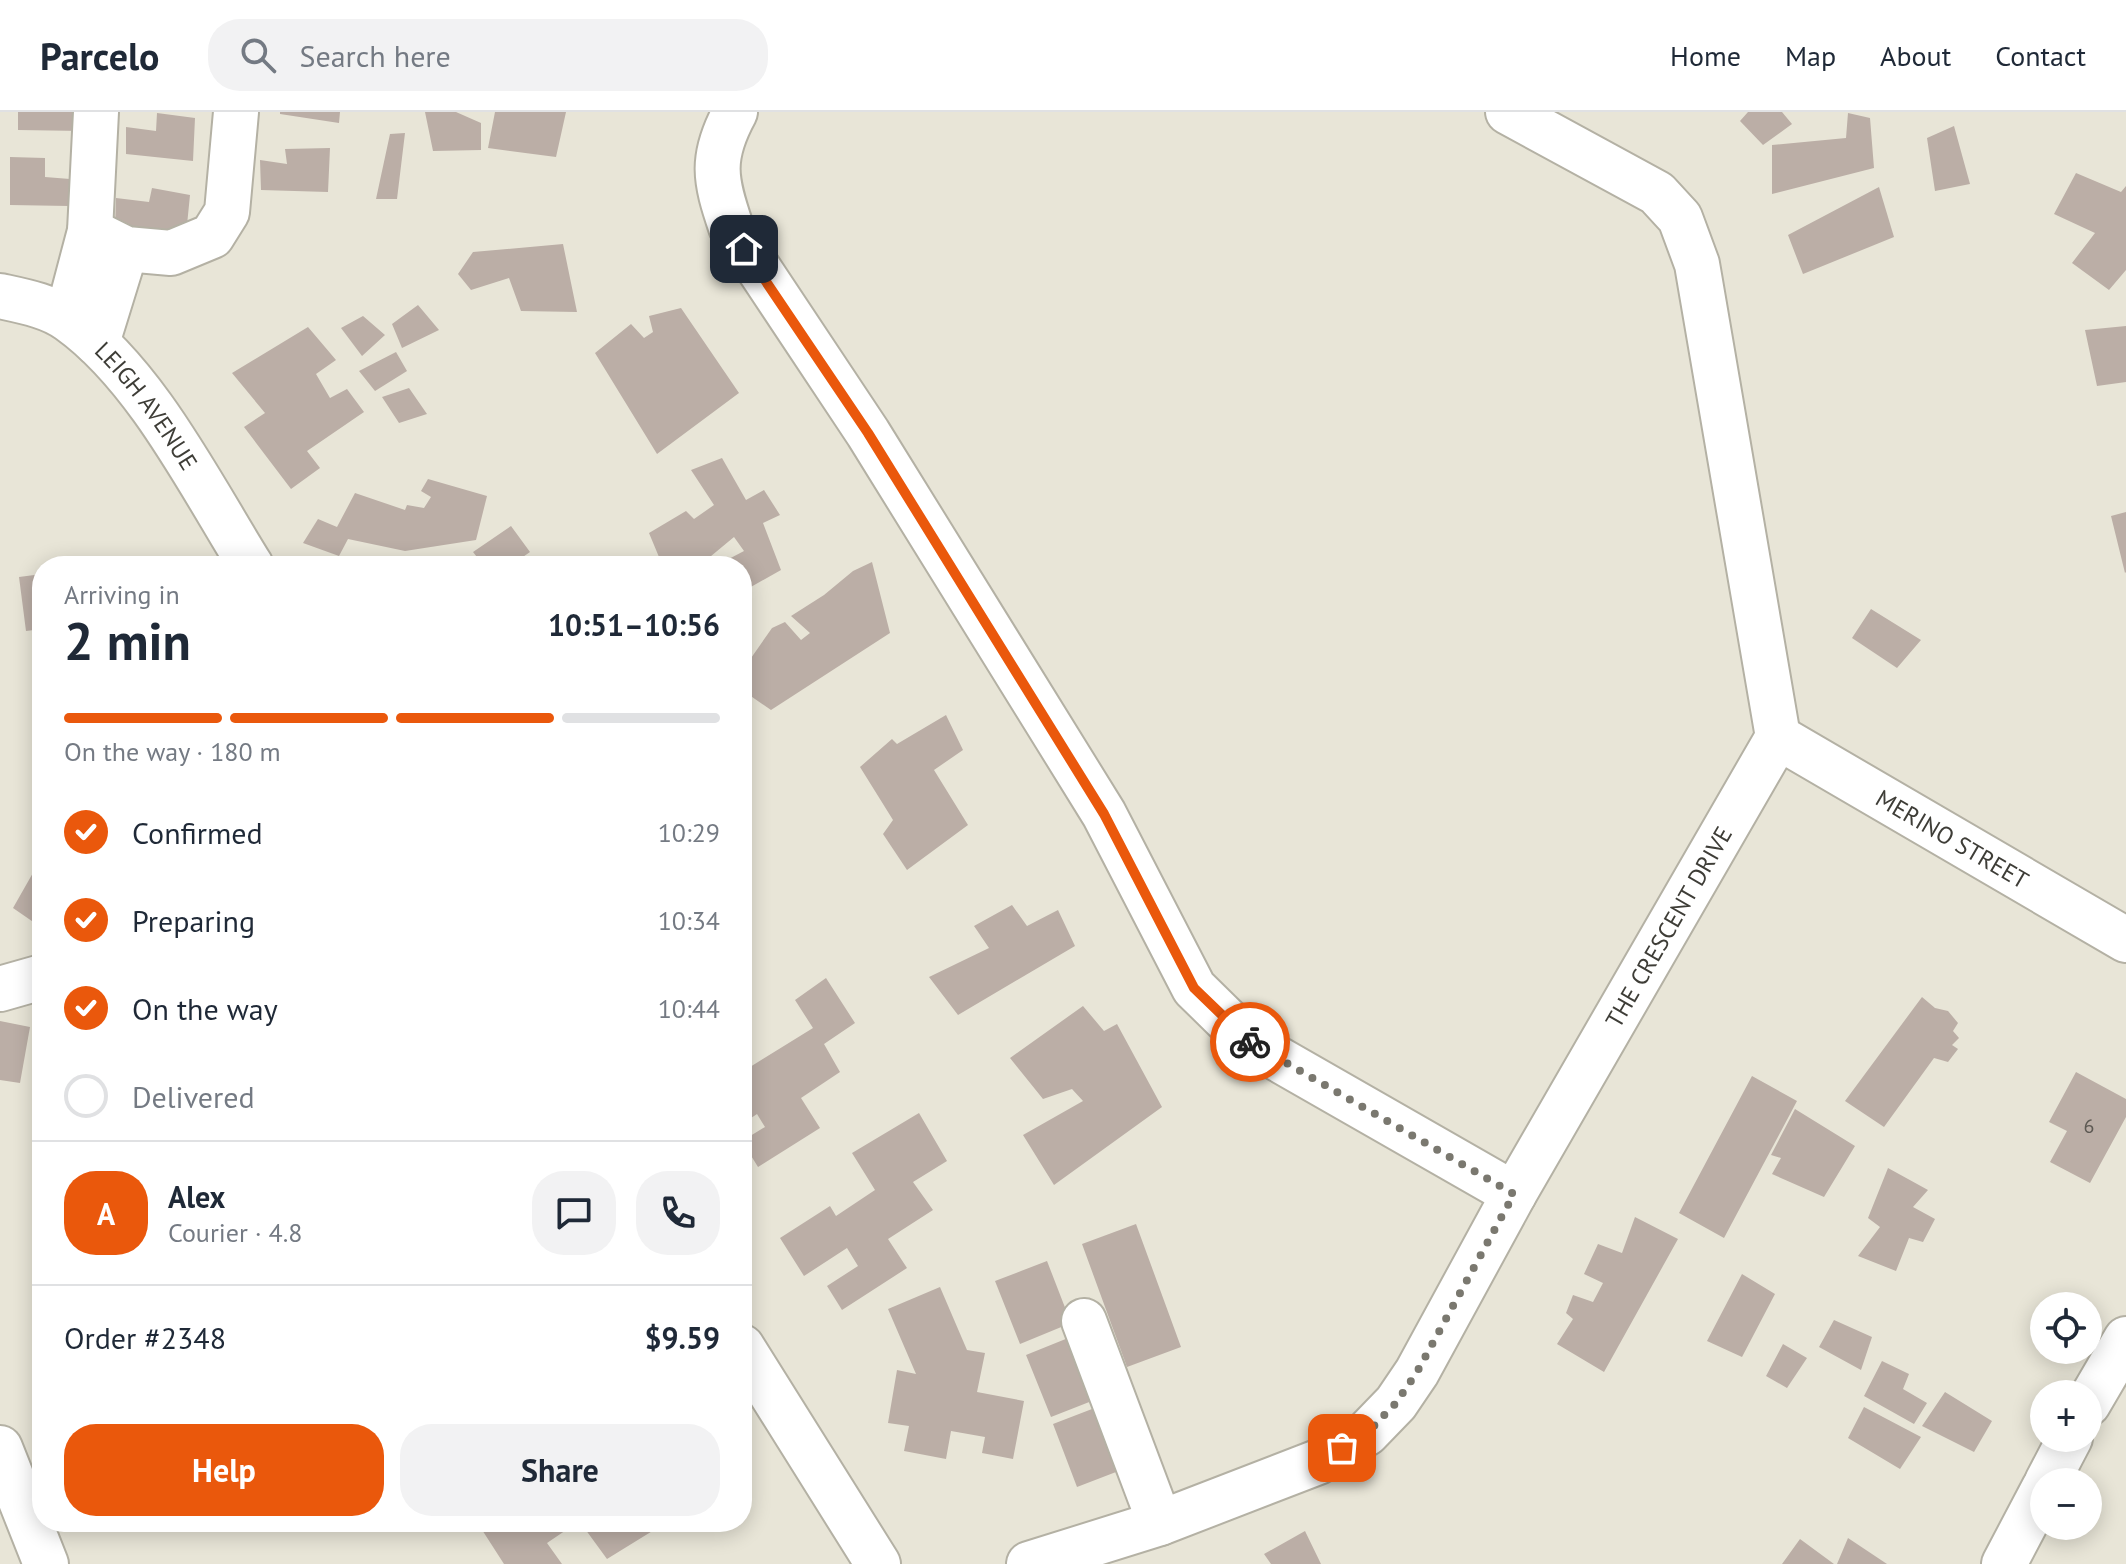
<!DOCTYPE html>
<meta charset="utf-8">
<style>
body{margin:0;font-family:"PT Sans",sans-serif;background:#f2f2f3;color:#1f2937;height:100vh;display:flex;flex-direction:column;font-size:30px;white-space:nowrap}
*{box-sizing:border-box;margin:0}
p{font-size:26px;color:#747a83}
.icon{flex:none;width:44px;height:44px;fill:none;stroke:currentColor;stroke-width:2;stroke-linecap:round;stroke-linejoin:round}
.map{position:relative;flex:1;overflow:hidden}
.panel{position:absolute;left:32px;top:444px;width:720px;height:976px;display:flex;flex-direction:column;background:#fff;border-radius:32px;box-shadow:0 4px 20px #0003}
.panel>*{flex:none}
.controls{position:absolute;left:2030px;top:1180px;display:grid;gap:16px}
.controls a{display:grid;place-items:center;width:72px;height:72px;border-radius:50%;background:#fff;box-shadow:0 4px 20px #0003;font-size:40px}
.pin{position:absolute;display:grid;place-items:center;width:68px;height:68px;color:#fff;margin:-34px;border-radius:16px;box-shadow:0 4px 12px #0006}
.courier{position:absolute;display:grid;place-items:center;width:80px;height:80px;margin:-40px;border:6px solid #ea580c;border-radius:50%;background:#fff;color:#222;box-shadow:0 2px 10px #0007}
.head em{font-style:normal;font-weight:700}
.head div{display:flex;flex-direction:column-reverse}
.head{display:flex;align-items:center;justify-content:space-between;height:136px;padding:0 32px}
h1{font-size:52px;font-weight:700;line-height:60px}
.bar{display:grid;grid-template-columns:repeat(4,1fr);gap:12px 8px;align-content:center;height:96px;padding:0 32px}
.bar i{height:10px;border-radius:6px;background:#e0e1e3}
.bar .on{background:#ea580c}
.bar p{grid-column:span 4}
.line{display:flex;align-items:center;gap:20px;padding:0 32px;border-top:2px solid #e0e1e3}
.line div{flex:1}
.round{display:grid;place-items:center;flex:none;width:84px;height:84px;border-radius:32px;background:#f2f2f3}
ol{padding:0 32px;list-style:none}
li{display:flex;align-items:center;gap:24px;height:88px}
li p{margin-inline-start:auto}
li .icon{padding:8px;border-radius:50%;background:#ea580c;color:#fff;stroke-width:4}
li:last-child{color:#747a83}
li i{width:44px;height:44px;border:4px solid #e0e1e3;border-radius:50%}
.action{display:flex;gap:16px;margin-top:auto;padding:16px 32px}
.action a{flex:1;height:92px;border-radius:32px;background:#ea580c;color:#fff;font-size:32px;font-weight:700;line-height:92px;text-align:center}
.action a+a{background:#f2f2f3;color:#1f2937}
header{display:flex;align-items:center;gap:48px;box-sizing:border-box;height:112px;padding:0 40px;background:#fff;border-bottom:2px solid #e0e1e3}
header strong{font-size:38px}
nav{display:flex;gap:44px;margin-inline-start:auto;font-size:28px}
.search{width:560px;height:72px;background:#f2f2f3;display:flex;align-items:center;gap:20px;box-sizing:border-box;padding:0 28px;border-radius:32px;color:#747a83;font-size:30px}
.map>svg:first-child{display:block}
</style>
<header>
<strong>Parcelo</strong>
<div class="search"><svg class="icon" aria-label="search" viewBox="0 0 24 24"><circle cx="10" cy="10" r="6"/><path d="M15 15l6 6"/></svg>Search here</div>
<nav><a>Home</a><a>Map</a><a>About</a><a>Contact</a></nav>
</header>
<div class="map">
<svg width="2126" height="1452" viewBox="0 0 2126 1452">
<rect width="100%" height="100%" fill="#e8e5d7"/>
<path fill="#bbaea6" d="M18,0H84L83,19L18,18Z
M280,0H340L339,11L280,2Z
M425,0H456L481,11V38L433,39Z
M495,0H566L556,45L488,36Z
M1748,0H1782L1792,12L1763,33L1740,9Z
M157,1L195,6L193,49L126,42V15L156,19Z
M1848,1L1870,6L1874,56L1772,82V33L1846,26Z
M1954,14L1970,72L1935,79L1927,26Z
M405,21L397,87H376L390,22Z
M330,36L328,80L261,78L260,48L287,52L285,37Z
M10,45L45,46V65L70,67L69,94L10,93Z
M2076,61L2121,80L2126,74V158L2109,178L2072,151L2095,121L2054,102Z
M1879,75L1894,125L1803,162L1788,123Z
M152,76L190,83L186,123L115,115L116,86L149,90Z
M563,132L577,200L521,199L509,166L471,178L458,162L473,140Z
M418,193L439,218L402,236L392,212Z
M681,196L739,281L657,342L595,241L631,212L644,226L653,220L649,204Z
M363,204L385,223L362,244L341,216Z
M2126,214V270L2097,274L2085,218Z
M308,215L336,248L316,262L330,286L347,277L364,300L307,339L320,356L291,377L244,315L265,301L232,261Z
M396,240L407,259L375,279L359,259Z
M409,276L427,302L399,311L382,285Z
M722,346L746,388L764,378L780,403L763,411L781,458L742,480V454H725L723,450L744,439L734,425L699,454H644L659,445L649,421L686,399L694,407L714,393L691,358Z
M428,367L487,384L476,428L405,439L348,427L339,444L303,431L318,407L337,415L355,381L405,398L407,393L424,396L431,385L421,379Z
M2126,400V460L2125,461L2111,404Z
M511,414L530,440L510,454H484L473,440Z
M872,450L890,521L771,598L742,578V559L772,516L785,510L801,528L810,521L791,504L824,483L853,459Z
M42,462V517L26,519L19,465Z
M1871,497L1921,528L1897,556L1852,526Z
M946,603L963,638L934,658L968,713L907,758L883,722L893,708L860,655L892,627L897,632Z
M42,745V816L13,796Z
M1012,793L1027,814L1058,798L1075,834L958,903L929,865L989,836L974,814Z
M826,866L855,911L824,932L840,960L801,986L820,1016L758,1055L742,1029L765,1015L757,1002L742,1012V960L813,916L795,888Z
M1922,885L1935,896L1948,899L1958,911L1953,919L1959,926L1952,933L1958,937L1948,950L1934,946L1884,1015L1845,989Z
M1083,894L1104,919L1117,912L1162,995L1054,1073L1023,1023L1083,989L1072,977L1043,987L1010,946Z
M0,909L30,915L20,971L0,968Z
M2076,960L2126,987V1005L2090,1071L2050,1050L2067,1019L2049,1010Z
M1752,964L1797,989L1724,1126L1679,1101Z
M1795,997L1855,1034L1824,1085L1772,1062L1781,1046L1771,1043Z
M919,1001L947,1049L913,1070L933,1098L888,1127L907,1156L842,1198L827,1174L858,1154L847,1136L804,1164L780,1126L830,1094L836,1104L875,1078L852,1041Z
M1888,1056L1928,1078L1913,1095L1935,1107L1923,1130L1909,1126L1896,1159L1858,1144L1880,1115L1868,1106Z
M1635,1105L1678,1127L1604,1260L1557,1232L1573,1207L1566,1201L1573,1183L1593,1190L1603,1171L1584,1162L1598,1132L1622,1141Z
M1136,1112L1181,1235L1127,1255L1082,1132Z
M1047,1149L1071,1211L1020,1232L995,1169Z
M1742,1162L1775,1182L1742,1245L1707,1229Z
M940,1175L967,1238L985,1241L977,1280L1024,1289L1013,1347L982,1341L985,1325L951,1319L946,1347L904,1339L909,1314L888,1311L897,1258L916,1262L888,1197Z
M1834,1208L1872,1225L1861,1258L1819,1235Z
M1078,1222L1102,1285L1051,1305L1026,1243Z
M1783,1232L1807,1246L1787,1276L1766,1264Z
M1882,1249L1909,1262L1903,1277L1927,1291L1914,1312L1864,1284Z
M1945,1280L1992,1309L1974,1340L1922,1314Z
M1105,1292L1129,1355L1077,1375L1053,1312Z
M1864,1295L1921,1325L1900,1357L1848,1326Z
M477,1410H578L547,1431L562,1452H504Z
M580,1410H667L607,1447Z
M1305,1419L1321,1452H1271L1264,1442Z
M1848,1426L1887,1452H1837Z
M1800,1427L1834,1452H1782Z"/>
<g fill="none" stroke-linecap="round" stroke-linejoin="round">
<defs>
<g id="minor">
<path d="M735,0C710,46 715,68 731,115L868,321L1104,702L1194,876L1246,927L1266,940L1514,1082"/>
<path d="M90,119L126,137L171,141L212,124L227,100L236,0"/>
<path id="s1" d="M0,184C23,189 50,194 69,208C146,263 201,374 251,454"/>
<path d="M67,206L90,119L96,0"/>
<path d="M97,231L126,137"/>
<path id="s2" d="M1778,625L2126,828"/>
<path d="M0,877L42,865"/>
<path d="M1084,1209L1160,1411"/>
<path d="M742,1235L878,1452"/>
<path d="M2088,1292L2126,1227"/>
<path d="M0,1336L46,1452"/>
<path d="M2047,1370L2070,1326"/>
<path id="s3" d="M1029,1452L1160,1411L1318,1350L1367,1321L1396,1291L1417,1260L1514,1082L1778,625L1697,152L1680,106L1657,81L1508,0"/>
<path d="M2004,1452L2044,1376"/>
</g>
</defs>
<use href="#minor" stroke="#b4b1a4" stroke-width="48"/>
<use href="#minor" stroke="#fff" stroke-width="44"/>
</g>
<g fill="none" stroke-linecap="round" stroke-linejoin="round">
<path stroke="#7a786f" stroke-width="8" stroke-dasharray="0 14.4" d="M1250,930L1514,1082L1417,1260L1396,1291L1367,1321L1342,1336"/>
<path stroke="#ea580c" stroke-width="10" d="M744,137L868,321L1104,702L1194,876L1250,930"/>
</g>
<g text-anchor="middle" dominant-baseline="central" stroke-width="8" stroke-linejoin="round" paint-order="stroke">
<g font-size="20" fill="#5d5953">
<text x="2089" y="1014">6</text>
</g>
<g font-size="24" fill="#3e3d37" stroke="#fff">
<text stroke="none"><textPath href="#s1" startOffset="190">LEIGH AVENUE</textPath></text>
<text stroke="none"><textPath href="#s2" startOffset="202">MERINO STREET</textPath></text>
<text stroke="none"><textPath href="#s3" startOffset="954">THE CRESCENT DRIVE</textPath></text>
</g>
</g>
</svg>
<div class="controls">
<a><svg class="icon" aria-label="locate" viewBox="0 0 24 24"><circle cx="12" cy="12" r="6"/><path d="M12 2v4M12 18v4M2 12h4M18 12h4"/></svg></a>
<a>+</a>
<a>−</a>
</div>
<div class="pin" style="left:1342px;top:1336px;background:#ea580c"><svg class="icon" aria-label="bag" viewBox="0 0 24 24"><path d="M5 8h14l-1 12H6zM9 8a3 3 0 0 1 6 0"/></svg></div>
<div class="pin" style="left:744px;top:137px;background:#1f2937"><svg class="icon" aria-label="home" viewBox="0 0 24 24"><path d="M3 11l9-7 9 7M6 9v11h12V9"/></svg></div>
<div class="courier" style="left:1250px;top:930px"><svg class="icon" aria-label="bike" viewBox="0 0 24 24"><circle cx="6" cy="16" r="4"/><circle cx="18" cy="16" r="4"/><path d="M6 16l4-8h5l3 8M10 8l3 8H6M13 5h3"/></svg></div>
<section class="panel">
<div class="head"><div><h1>2 min</h1><p>Arriving in</p></div><em>10:51–10:56</em></div>
<div class="bar"><i class="on"></i><i class="on"></i><i class="on"></i><i></i><p>On the way · 180 m</p></div>
<ol>
<li><svg class="icon" aria-label="check" viewBox="0 0 24 24"><path d="M5 12l5 5 9-10"/></svg>Confirmed<p>10:29</p></li>
<li><svg class="icon" aria-label="check" viewBox="0 0 24 24"><path d="M5 12l5 5 9-10"/></svg>Preparing<p>10:34</p></li>
<li><svg class="icon" aria-label="check" viewBox="0 0 24 24"><path d="M5 12l5 5 9-10"/></svg>On the way<p>10:44</p></li>
<li><i></i>Delivered</li>
</ol>
<div class="line" style="height:144px"><b class="round" style="background:#ea580c;color:#fff">A</b><div><b>Alex</b><p>Courier · 4.8</p></div><a class="round"><svg class="icon" aria-label="chat" viewBox="0 0 24 24"><path d="M4 5h16v11H9l-5 4z"/></svg></a><a class="round"><svg class="icon" aria-label="phone" viewBox="0 0 24 24"><path d="M5 4h4l2 5-3 2q2 4 5 5l2-3 5 2v4C11 20 4 13 5 4z"/></svg></a></div>
<div class="line" style="height:104px"><div>Order #2348</div><b>$9.59</b></div>
<div class="action"><a>Help</a><a>Share</a></div>
</section>
</div>
